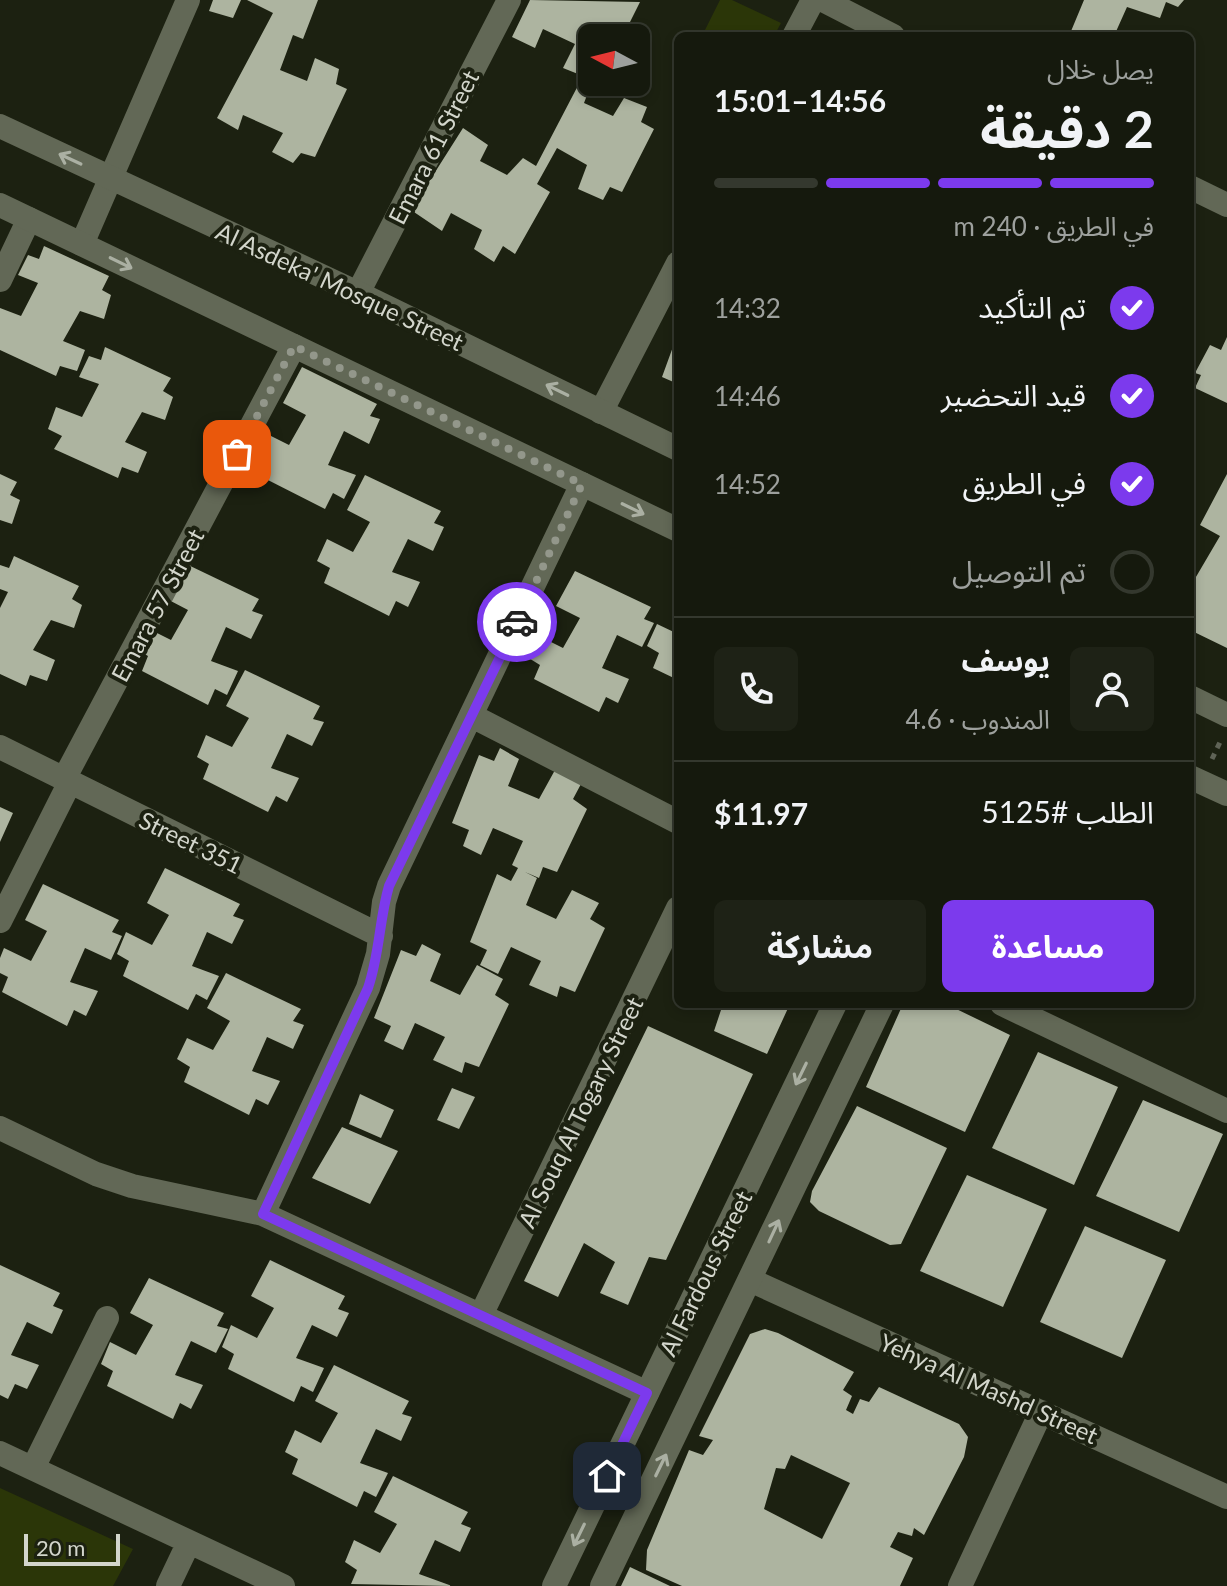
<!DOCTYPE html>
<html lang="ar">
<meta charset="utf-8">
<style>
body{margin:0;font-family:Lato,"Noto Sans Arabic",sans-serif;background:#1e2216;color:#f1f3f6;direction:rtl;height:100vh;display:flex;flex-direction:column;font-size:30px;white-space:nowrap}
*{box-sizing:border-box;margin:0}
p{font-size:26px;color:#9da09d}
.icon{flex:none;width:44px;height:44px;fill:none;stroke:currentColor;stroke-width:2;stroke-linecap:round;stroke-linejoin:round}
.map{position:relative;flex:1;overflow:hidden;direction:ltr}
.drawer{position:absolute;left:674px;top:32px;width:520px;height:976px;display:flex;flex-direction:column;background:#15190d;border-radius:12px;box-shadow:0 4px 12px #0003,0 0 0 2px #34382e;direction:rtl}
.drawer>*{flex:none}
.needle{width:52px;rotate:277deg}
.buttons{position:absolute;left:578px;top:24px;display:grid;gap:16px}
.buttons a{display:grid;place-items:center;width:72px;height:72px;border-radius:12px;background:#15190d;box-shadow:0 4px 12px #0003,0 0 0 2px #34382e;font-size:40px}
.scale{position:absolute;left:24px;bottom:20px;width:96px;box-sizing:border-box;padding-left:8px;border:4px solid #d3d6cc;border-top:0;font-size:22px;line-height:28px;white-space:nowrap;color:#d3d6cc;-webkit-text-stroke:6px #1c2111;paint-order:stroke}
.pin{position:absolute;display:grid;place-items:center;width:68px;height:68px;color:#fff;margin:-34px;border-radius:16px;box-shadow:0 4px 12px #0006}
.courier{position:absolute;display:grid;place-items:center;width:80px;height:80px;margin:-40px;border:6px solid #7c3aed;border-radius:50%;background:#fff;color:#222;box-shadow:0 2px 10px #0007}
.summary em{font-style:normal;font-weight:700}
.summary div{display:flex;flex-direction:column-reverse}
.summary{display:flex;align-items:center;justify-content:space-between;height:136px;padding:0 40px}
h1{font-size:52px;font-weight:700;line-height:60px}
.bar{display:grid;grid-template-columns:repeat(4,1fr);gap:12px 8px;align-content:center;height:96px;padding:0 40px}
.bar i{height:10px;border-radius:6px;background:#34382e}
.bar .current{background:#7c3aed}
.bar p{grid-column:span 4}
.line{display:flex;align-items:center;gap:20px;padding:0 40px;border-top:2px solid #34382e}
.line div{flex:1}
.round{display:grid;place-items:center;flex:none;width:84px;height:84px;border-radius:12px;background:#1e2216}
ol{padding:0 40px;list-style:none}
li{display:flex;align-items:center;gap:24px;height:88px}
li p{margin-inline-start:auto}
li .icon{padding:8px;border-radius:50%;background:#7c3aed;color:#fff;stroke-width:4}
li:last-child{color:#9da09d}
li i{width:44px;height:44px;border:4px solid #34382e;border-radius:50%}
.cta{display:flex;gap:16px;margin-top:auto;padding:16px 40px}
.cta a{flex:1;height:92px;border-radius:12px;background:#7c3aed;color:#fff;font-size:32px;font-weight:700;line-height:92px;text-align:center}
.cta a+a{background:#1e2216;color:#f1f3f6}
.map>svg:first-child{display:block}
</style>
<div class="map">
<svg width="1227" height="1586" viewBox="0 0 1227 1586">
<rect width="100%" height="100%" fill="#1c2111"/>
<path fill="#2b3608" d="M720,0H732L781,23L774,36H702Z
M0,1488L133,1549L113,1586H0Z"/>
<path fill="#adb4a0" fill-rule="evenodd" d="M213,0H241L233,18L209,11Z
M247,0H318L303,39L293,35L280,70L307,81L315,58L339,69L336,84L347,89L315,157L301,153L293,163L272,152L283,133L243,115L238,130L217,118L273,13Z
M530,0L640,2L622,38H592V82L584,103L613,116L624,98L647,107L641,122L654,129L622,192L610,187L603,200L578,189L587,165L557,148L537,184L550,192L515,254L503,246L494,262L474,249L482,230L451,213L442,231L411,210L463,128L488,145L480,161L507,175L523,158L536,166L583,76L563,68L575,44L543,29L535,48L512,37Z
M1084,0H1184L1178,7L1166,2L1160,18L1127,7L1114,36H1069Z
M44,246L109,276L102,290L111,295L104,319L80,311L63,341L85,350L77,371L60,366L56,376L0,350V308L21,316L38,283L18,275L28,255L39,259Z
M678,333V384L662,377Z
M1227,337V403L1195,388L1201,375L1195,373L1210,345L1221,350Z
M105,347L171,378L163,391L173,397L165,420L142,412L125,442L147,452L138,473L122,467L118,478L54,449L62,436L48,429L56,407L82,417L99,384L79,377L89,356L101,360Z
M302,367L377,404L370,416L380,419L369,444L344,431L328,465L356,475L344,499L333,493L325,509L260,476L266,461L254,454L263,432L289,445L306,415L283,403Z
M0,474L17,482L10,495L20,500L12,524L0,520Z
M1227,474V648L1190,630V580L1193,582L1220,536L1200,525Z
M365,475L441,511L434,523L444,527L433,551L408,539L392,572L420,582L408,607L396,601L389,616L324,583L330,568L317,561L327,539L353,552L370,522L347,510Z
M14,556L79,586L72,599L82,605L74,628L51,620L33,650L55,660L47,681L30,675L26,686L0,674V608L8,592L0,589V565L9,568Z
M184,563L259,599L252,611L263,615L251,639L226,627L211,661L238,671L227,695L215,689L208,705L142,671L148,656L136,649L149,629L171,640L188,610L165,598Z
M575,571L651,607L644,619L654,623L642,647L617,635L602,668L629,679L618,703L606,697L599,712L534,679L540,665L527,657L537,635L563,648L580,618L556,606Z
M657,624L678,634V680L653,668L659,653L647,646Z
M245,670L320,706L313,719L324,722L312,746L287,734L271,768L299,778L287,802L276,796L268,812L203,779L209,764L197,757L206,735L232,747L249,718L226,706Z
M500,748L519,759L508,786L539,799L555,770L581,784L573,799L587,809L557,872L543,867L539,878L525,872L537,878L526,905L556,919L572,890L599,903L590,919L605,928L575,992L560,986L557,997L529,985L541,961L511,947L498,974L480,965L487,950L470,942L497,874L511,881L518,868L512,865L523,841L493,828L481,855L463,846L469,830L452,823L479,755L494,761Z
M0,807L13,813L0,842Z
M165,868L240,904L233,916L244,920L232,944L207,932L192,966L219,976L207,1000L196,994L188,1010L123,976L129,961L117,954L126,932L152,945L169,915L147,903Z
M43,884L119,920L112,932L122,936L111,960L85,948L70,982L98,991L86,1016L74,1010L67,1026L2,992L8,977L0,973V958L4,948L31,961L47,931L25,920Z
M422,944L441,954L430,981L460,995L477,965L503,979L495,995L509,1004L479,1067L465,1062L462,1073L433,1060L445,1037L415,1023L403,1050L384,1041L391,1026L374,1018L401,950L416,956Z
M226,973L301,1009L293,1021L304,1025L293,1049L267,1037L252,1071L280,1081L268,1105L256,1099L249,1115L184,1082L190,1067L177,1059L187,1038L213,1050L230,1021L207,1008Z
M723,1004H786L789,1006L767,1054L714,1031Z
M903,1004H946L1010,1035L965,1132L866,1087Z
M648,1026L753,1074L666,1260L649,1257L628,1305L600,1293L615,1262L584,1243L558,1297L524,1281Z
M1038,1052L1118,1087L1074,1185L992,1148Z
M452,1088L475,1097L459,1129L437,1120Z
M360,1094L394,1110L381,1138L349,1124Z
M1143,1100L1223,1134L1179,1232L1096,1196Z
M857,1106L947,1148L901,1244L890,1245L819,1211L810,1202L812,1191Z
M342,1127L398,1151L370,1204L312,1178Z
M967,1175L1047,1209L1003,1307L920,1271Z
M1085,1226L1166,1260L1122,1358L1040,1322Z
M270,1260L345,1296L338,1309L349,1313L337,1337L312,1325L296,1358L324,1368L313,1392L301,1386L294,1402L228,1369L234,1354L222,1347L231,1325L257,1338L274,1308L251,1296Z
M0,1265L60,1293L53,1306L63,1310L52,1334L27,1322L11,1355L39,1365L27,1389L15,1384L8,1399L0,1395Z
M149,1278L224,1313L217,1326L228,1329L216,1353L191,1341L175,1375L203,1385L191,1409L180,1403L173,1419L107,1386L113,1371L101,1364L110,1342L136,1355L153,1325L130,1313Z
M765,1329L778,1333L854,1372L843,1390L852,1396L846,1410L853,1414L860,1399L869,1402L879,1387L959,1424L968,1437L964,1457L924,1535L914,1528L912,1536L898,1532L890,1547L913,1558L900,1586H682L646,1570L647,1550L689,1450L703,1455L713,1440L699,1436L750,1334ZM791,1455L850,1483L822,1539L764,1509L776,1468L785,1469Z
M334,1365L409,1401L402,1414L412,1417L401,1441L376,1429L360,1463L388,1473L376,1497L364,1491L357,1507L292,1474L298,1459L285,1452L295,1430L321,1443L338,1413L315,1401Z
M393,1476L468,1512L461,1524L471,1528L460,1552L435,1540L419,1574L452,1586L351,1584L357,1570L345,1562L354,1540L380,1553L397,1524L374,1512Z
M630,1567L670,1586H621Z"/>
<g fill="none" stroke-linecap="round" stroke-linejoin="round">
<path stroke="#5f6356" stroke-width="5" stroke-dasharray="6 6" stroke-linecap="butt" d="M1212,759L1221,740"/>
<path stroke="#626856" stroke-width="24" d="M823,0L893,36
M794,36L813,0
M1190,187L1227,205
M82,244L188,0
M0,280L29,219
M358,293L509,0
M601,412L678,263
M472,716L678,822
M0,747L381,936
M64,779L294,346
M0,921L70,782
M1002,1004L1227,1111
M0,1128L96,1174L132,1186L263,1214L647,1393
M263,1214L368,988L378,954L384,902L389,886L582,484
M750,1280L1227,1497
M481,1315L678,908
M0,1453L283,1586
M33,1468L107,1318
M168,1586L189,1542
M960,1586L1041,1412"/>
<path stroke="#626856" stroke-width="24" d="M0,126L358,293L678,449
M0,205L678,530
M1190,697L1227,715
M1190,777L1227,794
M554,1586L835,1004
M602,1586L882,1004"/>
</g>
<defs><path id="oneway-shaft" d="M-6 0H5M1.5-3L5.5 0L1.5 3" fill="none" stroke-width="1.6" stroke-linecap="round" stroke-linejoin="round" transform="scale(2)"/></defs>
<g stroke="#abb0a3">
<use href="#oneway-shaft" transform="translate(70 159) rotate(-155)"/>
<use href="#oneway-shaft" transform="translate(121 263) rotate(26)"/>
<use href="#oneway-shaft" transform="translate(557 390) rotate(-154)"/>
<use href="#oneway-shaft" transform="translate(633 509) rotate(26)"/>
<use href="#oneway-shaft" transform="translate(801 1074) rotate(116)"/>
<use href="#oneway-shaft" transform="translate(774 1231) rotate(-65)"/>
<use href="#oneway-shaft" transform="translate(661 1465) rotate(-64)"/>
<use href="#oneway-shaft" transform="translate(579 1535) rotate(116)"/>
</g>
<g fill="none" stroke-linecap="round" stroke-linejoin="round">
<path stroke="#93978b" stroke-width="8" stroke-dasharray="0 14.4" d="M237,454L294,346L582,484L517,622"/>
<path stroke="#7c3aed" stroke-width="10" d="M517,622L389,886C379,920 380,953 368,988L263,1214L647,1393L607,1476"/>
</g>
<g text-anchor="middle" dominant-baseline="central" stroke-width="8" stroke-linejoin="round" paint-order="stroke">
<g font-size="24" fill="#d3d6cc" stroke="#1c2111">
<text transform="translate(433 147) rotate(-63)">Emara 61 Street</text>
<text transform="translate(340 286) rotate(25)">Al Asdeka' Mosque Street</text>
<text transform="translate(157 605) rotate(-62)">Emara 57 Street</text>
<text transform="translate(191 842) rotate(26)">Street 351</text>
<text transform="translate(580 1112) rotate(-64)">Al Souq Al Togary Street</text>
<text transform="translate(705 1273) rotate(-64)">Al Fardous Street</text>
<text transform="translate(989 1388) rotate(24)">Yehya Al Mashd Street</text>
</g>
</g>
</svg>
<div class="buttons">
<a><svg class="needle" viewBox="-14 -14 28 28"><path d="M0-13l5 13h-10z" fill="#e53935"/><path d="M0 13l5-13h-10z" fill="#9da09d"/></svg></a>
</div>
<div class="scale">20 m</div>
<div class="pin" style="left:237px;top:454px;background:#ea580c"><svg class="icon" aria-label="bag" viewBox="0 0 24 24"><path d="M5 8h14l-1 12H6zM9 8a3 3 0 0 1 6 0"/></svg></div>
<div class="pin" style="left:607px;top:1476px;background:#1f2937"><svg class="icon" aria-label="home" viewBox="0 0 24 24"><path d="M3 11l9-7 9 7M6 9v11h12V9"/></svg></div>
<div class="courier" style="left:517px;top:622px"><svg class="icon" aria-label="car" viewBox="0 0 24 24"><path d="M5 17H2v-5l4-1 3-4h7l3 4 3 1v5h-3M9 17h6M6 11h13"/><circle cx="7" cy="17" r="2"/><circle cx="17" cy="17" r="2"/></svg></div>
<section class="drawer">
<div class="summary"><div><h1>2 دقيقة</h1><p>يصل خلال</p></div><em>14:56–15:01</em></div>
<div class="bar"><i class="current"></i><i class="current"></i><i class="current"></i><i></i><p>في الطريق · 240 m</p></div>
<ol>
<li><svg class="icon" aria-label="check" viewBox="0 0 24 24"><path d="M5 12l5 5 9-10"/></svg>تم التأكيد<p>14:32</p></li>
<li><svg class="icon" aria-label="check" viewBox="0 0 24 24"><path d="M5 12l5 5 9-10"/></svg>قيد التحضير<p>14:46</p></li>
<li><svg class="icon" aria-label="check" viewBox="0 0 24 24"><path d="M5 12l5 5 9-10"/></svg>في الطريق<p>14:52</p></li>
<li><i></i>تم التوصيل</li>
</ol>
<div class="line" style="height:144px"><a class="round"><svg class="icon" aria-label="person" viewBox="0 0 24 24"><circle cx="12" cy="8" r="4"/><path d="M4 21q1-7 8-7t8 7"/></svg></a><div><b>يوسف</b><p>المندوب · 4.6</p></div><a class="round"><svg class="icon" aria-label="phone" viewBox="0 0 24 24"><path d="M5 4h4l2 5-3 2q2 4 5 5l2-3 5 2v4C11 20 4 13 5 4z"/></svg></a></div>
<div class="line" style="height:104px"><div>الطلب #5125</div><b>$11.97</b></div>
<div class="cta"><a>مساعدة</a><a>مشاركة</a></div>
</section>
</div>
